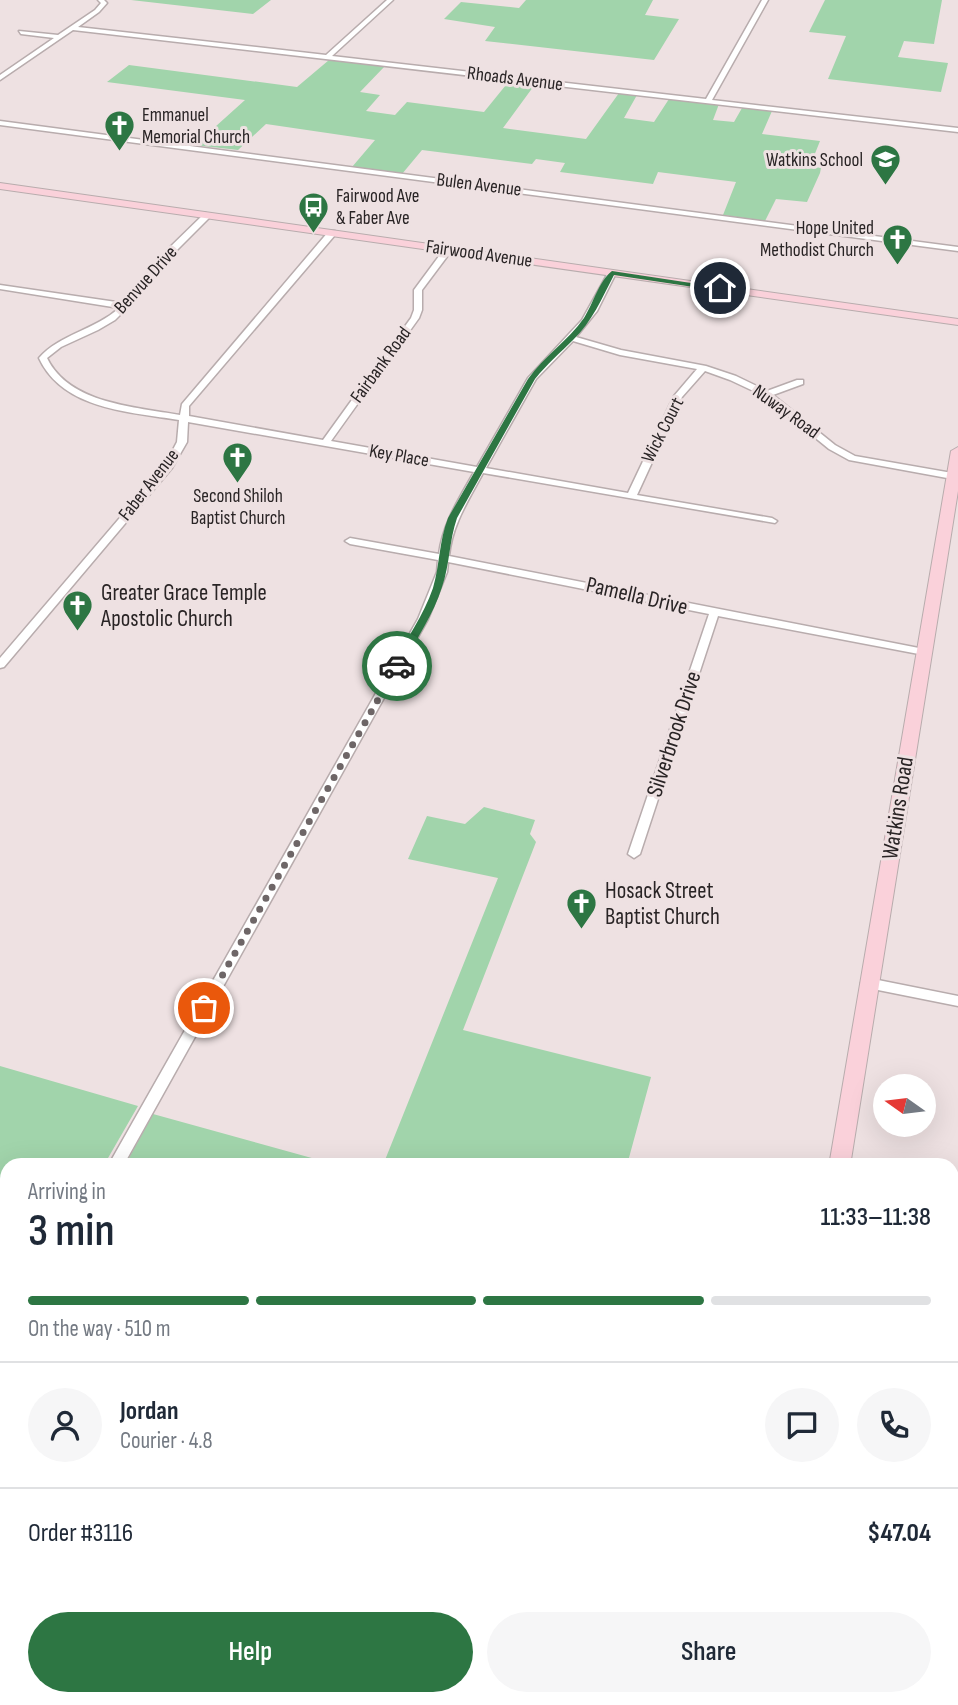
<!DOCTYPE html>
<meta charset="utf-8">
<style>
body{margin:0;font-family:"Sofia Sans Condensed",sans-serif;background:#f6f6f7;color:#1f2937;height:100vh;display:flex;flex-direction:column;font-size:26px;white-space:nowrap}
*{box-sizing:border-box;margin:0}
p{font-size:23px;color:#747a83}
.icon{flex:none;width:38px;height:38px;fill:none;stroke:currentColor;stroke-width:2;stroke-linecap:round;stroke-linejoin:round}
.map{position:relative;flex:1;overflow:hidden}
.side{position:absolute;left:0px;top:1158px;width:959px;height:548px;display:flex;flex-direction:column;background:#fff;border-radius:21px 21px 0 0;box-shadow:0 7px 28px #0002}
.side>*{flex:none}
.needle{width:46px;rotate:284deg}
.controls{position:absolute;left:873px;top:1074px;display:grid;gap:14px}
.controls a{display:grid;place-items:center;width:63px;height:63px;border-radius:50%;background:#fff;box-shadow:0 7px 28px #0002;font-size:35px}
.pin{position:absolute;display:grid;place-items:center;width:60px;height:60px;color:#fff;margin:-30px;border:4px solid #fff;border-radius:50%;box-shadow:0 2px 7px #0007}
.courier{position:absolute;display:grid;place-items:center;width:70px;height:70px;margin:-35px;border:5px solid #2d7643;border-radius:50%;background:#fff;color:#222;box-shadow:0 2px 9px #0007}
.summary em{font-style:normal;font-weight:600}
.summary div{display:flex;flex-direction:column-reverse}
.summary{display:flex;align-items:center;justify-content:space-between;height:119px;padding:0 28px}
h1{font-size:46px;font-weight:600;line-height:52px}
.bar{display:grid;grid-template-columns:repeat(4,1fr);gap:10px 7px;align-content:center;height:84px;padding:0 28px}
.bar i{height:9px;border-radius:5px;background:#e0e1e3}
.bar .on{background:#2d7643}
.bar p{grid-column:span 4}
.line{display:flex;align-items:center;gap:18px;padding:0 28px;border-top:2px solid #e0e1e3}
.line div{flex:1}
.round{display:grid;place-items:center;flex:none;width:74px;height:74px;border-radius:37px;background:#f6f6f7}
.primary-button{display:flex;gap:14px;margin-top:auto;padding:14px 28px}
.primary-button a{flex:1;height:80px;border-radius:42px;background:#2d7643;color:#fff;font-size:28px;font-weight:600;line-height:80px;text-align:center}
.primary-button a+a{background:#f6f6f7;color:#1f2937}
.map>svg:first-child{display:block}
</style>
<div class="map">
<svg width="958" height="1705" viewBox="0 0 958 1705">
<rect width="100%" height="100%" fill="#eee1e2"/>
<path fill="#a1d4ab" d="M131,0H271L253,14Z
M526,0H653L645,15L679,19L654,60L485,41L495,27L444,19L461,2L519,8Z
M825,0H942L934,44L904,41L898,57L948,63L941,92L828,79L846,36L809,32Z
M329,60L385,66L360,92L380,95L366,111L395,115L407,102L484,112L510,80L536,83L503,128L586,139L619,93L637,95L624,118L654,122L669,99L719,104L713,120L734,122L742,108L772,111L762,134L820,141L810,166L821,168L820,173L807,202L776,199L765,221L723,215L736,182L658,172L653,184L560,172L565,163L536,159L532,164L422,150L402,174L352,167L375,140L266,124L238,150L195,145L245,100L107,82L129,65L297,87Z
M484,807L535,820L530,834L536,842L463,1030L651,1077L627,1165H383L498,878L408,859L427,816L465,824Z
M0,1066L138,1106L104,1165L7,1166V1337L0,1348Z
M153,1114L337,1165H125Z
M0,1428L7,1430V1699H519L518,1705H0Z"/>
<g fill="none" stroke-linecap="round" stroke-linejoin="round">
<defs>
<path id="street" d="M98,0H104L107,3L99,12L78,27L326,55L387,0H393L332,56L706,99L762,0H768L712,100L958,128V132L73,30L0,80V75L54,38L21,34L19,31L58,35L95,10L101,3Z
M0,121L958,247V251L0,125Z
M205,213L212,215L172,255L138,297L115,320L98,330L61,347L47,358C69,404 136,407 180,415L182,404L329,231H335V235L189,406V416L323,440L411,318L414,310V290L445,248H448L452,250L422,290V310L419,318L331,441L477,467L528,378L582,320L608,273L612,271L616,273L597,311L576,337L621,350L706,366L736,376L767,391L797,380H803V384L773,395L835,445L855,456L958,474V480L849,460L829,449L764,396L730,380L705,371L682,397L637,495L772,518L777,521L775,523L483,473C468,501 452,525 449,556L924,649L929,652L924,655L718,616L640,854L634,858L628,854L709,614L448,562L447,572L428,619L123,1166H108L418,619L437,572L438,560L350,544L345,541L350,538L439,554C443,523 459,499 474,472L188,422L187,442L172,468L4,667L0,668V658L165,465L177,442L179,420C131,412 63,410 39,358C60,334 95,330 119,308L0,289V285L123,303L166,251ZM573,341L620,355L697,369L674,396L628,493L486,468L536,379Z
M868,978L958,996V1006L863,987L861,983L863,979Z
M7,1350V1374L0,1379V1355Z"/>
<path id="secondary" d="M0,183L958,319V325L0,189Z
M958,447V491L850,1166H829L951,451Z
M0,1388L7,1391V1415L0,1412Z
M733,1699H760V1705H732Z
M875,1699H916L919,1705H877Z"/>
</defs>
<use href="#street" stroke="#b8acad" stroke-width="3"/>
<use href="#secondary" stroke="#b8acad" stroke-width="2"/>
<use href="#street" fill="#fff" fill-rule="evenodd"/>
<use href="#secondary" fill="#fad1da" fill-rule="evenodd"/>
</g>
<path fill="#2d7643" d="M612,271L724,288L720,291L614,275C602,298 592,322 573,340C560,353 547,364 535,379L457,518C449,541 450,564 442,587C434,614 415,641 402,666L393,668L392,666C405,641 424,615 433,588C440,564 439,541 448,518L528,379C544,356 568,341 584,318C593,304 599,281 612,271Z"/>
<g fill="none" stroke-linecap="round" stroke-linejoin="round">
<path stroke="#6e6667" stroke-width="7" stroke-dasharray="0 12.6" d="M204,1008L397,666"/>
</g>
<defs>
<symbol id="church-pin" viewBox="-11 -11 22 30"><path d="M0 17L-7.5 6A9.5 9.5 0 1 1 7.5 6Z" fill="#2d7643" stroke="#eee1e2"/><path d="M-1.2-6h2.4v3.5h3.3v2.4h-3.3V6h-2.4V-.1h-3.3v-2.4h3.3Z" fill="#fff"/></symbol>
<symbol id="school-pin" viewBox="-11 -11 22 30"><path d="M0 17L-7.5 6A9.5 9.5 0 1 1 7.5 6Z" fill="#2d7643" stroke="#eee1e2"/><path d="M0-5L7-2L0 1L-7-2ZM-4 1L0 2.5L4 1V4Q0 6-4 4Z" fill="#fff"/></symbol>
<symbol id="bus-pin" viewBox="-11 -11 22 30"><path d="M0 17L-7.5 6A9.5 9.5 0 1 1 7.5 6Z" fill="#2d7643" stroke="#eee1e2"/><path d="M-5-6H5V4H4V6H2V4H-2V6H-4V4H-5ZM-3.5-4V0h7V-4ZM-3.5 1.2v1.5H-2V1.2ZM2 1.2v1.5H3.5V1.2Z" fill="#fff"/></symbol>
</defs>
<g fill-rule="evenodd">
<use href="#church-pin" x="102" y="108" width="35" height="47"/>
<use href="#school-pin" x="868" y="142" width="35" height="47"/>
<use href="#bus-pin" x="296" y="190" width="35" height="47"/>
<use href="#church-pin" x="880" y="222" width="35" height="47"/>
<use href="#church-pin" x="220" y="440" width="35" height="47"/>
<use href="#church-pin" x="60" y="588" width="35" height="47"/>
<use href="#church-pin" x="564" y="886" width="35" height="47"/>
</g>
<g text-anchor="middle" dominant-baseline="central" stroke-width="6" stroke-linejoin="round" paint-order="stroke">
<g font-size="19" fill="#292425" stroke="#eee1e2">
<text transform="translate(515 79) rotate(7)">Rhoads Avenue</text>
<text transform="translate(479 185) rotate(7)">Bulen Avenue</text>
<text transform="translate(479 254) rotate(8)">Fairwood Avenue</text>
<text transform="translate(146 280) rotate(-48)">Benvue Drive</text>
<text transform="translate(381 365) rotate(-54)">Fairbank Road</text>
<text transform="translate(786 412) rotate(36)">Nuway Road</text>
<text transform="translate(663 430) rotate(-63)">Wick Court</text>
<text transform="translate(399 456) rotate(10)">Key Place</text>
<text transform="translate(149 485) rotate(-52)">Faber Avenue</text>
</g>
<g font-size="19" fill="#292425" stroke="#eee1e2" text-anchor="start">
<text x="142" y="115">Emmanuel<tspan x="142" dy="22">Memorial Church</tspan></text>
<text x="863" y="160" text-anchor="end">Watkins School</text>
<text x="336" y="196">Fairwood Ave<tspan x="336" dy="22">&amp; Faber Ave</tspan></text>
<text x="874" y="228" text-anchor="end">Hope United<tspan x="874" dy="22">Methodist Church</tspan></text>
<text x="238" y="496" text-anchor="middle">Second Shiloh<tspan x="238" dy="22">Baptist Church</tspan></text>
</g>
<g font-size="23" fill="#292425" stroke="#eee1e2" text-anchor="start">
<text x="101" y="593">Greater Grace Temple<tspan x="101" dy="26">Apostolic Church</tspan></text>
<text x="605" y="891">Hosack Street<tspan x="605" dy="26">Baptist Church</tspan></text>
</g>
<g font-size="23" fill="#292425" stroke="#eee1e2">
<text transform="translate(637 596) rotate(13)">Pamella Drive</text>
<text transform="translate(674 734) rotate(-72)">Silverbrook Drive</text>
<text transform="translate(898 808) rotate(-81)">Watkins Road</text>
</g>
</g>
</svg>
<div class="controls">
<a><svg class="needle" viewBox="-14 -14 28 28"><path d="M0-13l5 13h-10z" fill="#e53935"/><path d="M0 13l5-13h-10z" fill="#747a83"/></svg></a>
</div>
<div class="pin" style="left:204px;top:1008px;background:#ea580c"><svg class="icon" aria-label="bag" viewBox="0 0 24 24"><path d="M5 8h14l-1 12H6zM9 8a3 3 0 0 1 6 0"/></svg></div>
<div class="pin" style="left:720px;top:288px;background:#1f2937"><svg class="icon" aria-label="home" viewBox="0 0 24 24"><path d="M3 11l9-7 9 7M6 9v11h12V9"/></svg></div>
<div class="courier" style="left:397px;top:666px"><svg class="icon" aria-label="car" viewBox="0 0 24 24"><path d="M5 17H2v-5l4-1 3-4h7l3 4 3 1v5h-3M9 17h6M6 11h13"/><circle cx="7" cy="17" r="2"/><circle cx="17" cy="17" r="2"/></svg></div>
<section class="side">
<div class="summary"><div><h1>3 min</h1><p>Arriving in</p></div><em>11:33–11:38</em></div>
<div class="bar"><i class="on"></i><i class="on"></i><i class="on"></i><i></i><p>On the way · 510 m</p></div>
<div class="line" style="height:126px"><a class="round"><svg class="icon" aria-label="person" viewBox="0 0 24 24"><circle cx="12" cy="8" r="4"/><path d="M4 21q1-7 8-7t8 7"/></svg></a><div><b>Jordan</b><p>Courier · 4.8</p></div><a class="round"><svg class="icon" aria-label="chat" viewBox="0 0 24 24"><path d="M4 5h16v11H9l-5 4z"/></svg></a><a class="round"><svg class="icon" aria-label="phone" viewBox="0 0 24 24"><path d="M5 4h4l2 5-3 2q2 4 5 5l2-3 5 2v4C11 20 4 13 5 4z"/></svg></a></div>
<div class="line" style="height:91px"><div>Order #3116</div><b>$47.04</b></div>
<div class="primary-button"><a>Help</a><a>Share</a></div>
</section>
</div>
